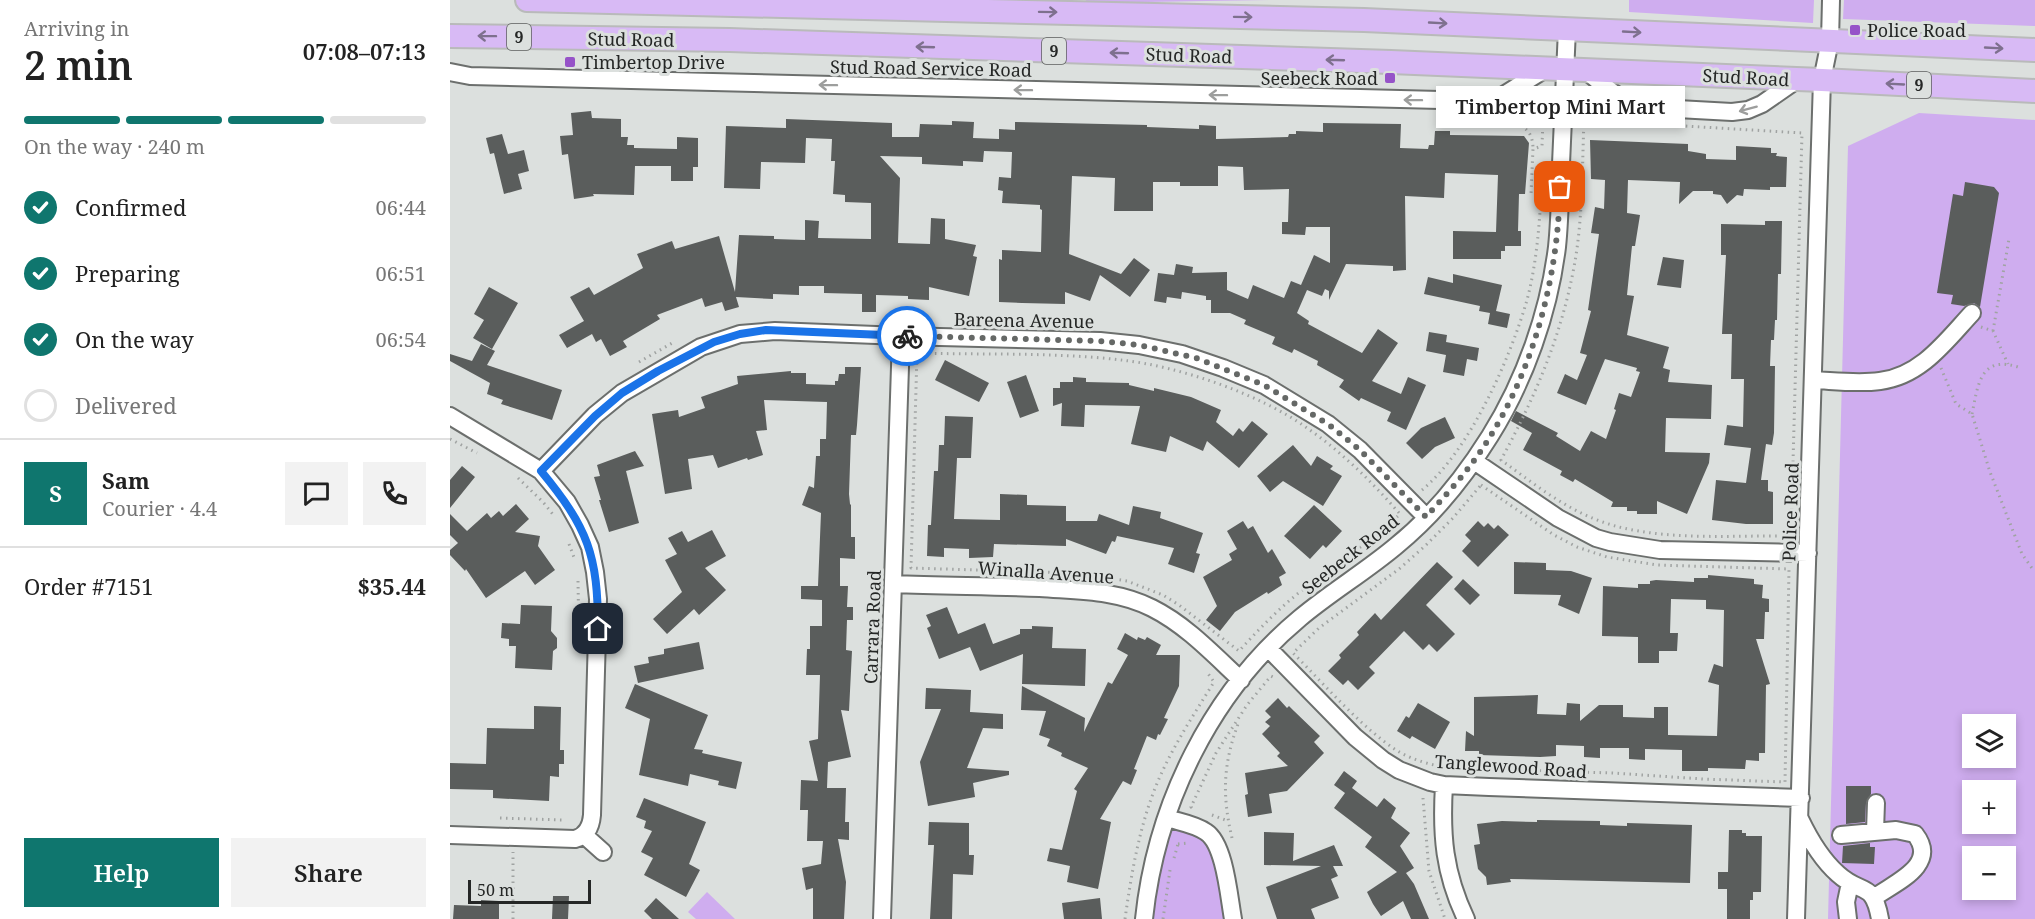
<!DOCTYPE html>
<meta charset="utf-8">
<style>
body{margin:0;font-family:"Noto Serif",serif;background:#f2f2f2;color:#222;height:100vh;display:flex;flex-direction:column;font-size:22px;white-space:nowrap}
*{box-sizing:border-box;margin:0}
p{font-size:20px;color:#767676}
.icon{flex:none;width:33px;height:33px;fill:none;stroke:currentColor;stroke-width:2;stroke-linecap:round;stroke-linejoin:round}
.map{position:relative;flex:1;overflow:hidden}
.side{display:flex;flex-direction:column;background:#fff;width:450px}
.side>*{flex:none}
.fabs{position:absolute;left:1512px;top:714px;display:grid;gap:12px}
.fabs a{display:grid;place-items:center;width:54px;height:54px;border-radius:0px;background:#fff;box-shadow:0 3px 9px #0003;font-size:30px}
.scale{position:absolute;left:18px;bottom:15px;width:123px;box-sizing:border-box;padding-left:6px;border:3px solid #252726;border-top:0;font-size:16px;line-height:21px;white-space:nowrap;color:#252726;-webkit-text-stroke:4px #dce0de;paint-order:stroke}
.pin{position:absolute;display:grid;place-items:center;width:51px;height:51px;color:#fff;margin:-26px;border-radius:12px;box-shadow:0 3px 9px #0006}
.courier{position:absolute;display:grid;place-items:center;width:60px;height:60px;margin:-30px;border:4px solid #1a73e8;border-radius:50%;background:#fff;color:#222;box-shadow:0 2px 8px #0007}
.bubble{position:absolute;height:42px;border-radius:0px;background:#fff;box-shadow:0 3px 9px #0003;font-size:20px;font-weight:600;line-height:42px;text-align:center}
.head em{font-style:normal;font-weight:600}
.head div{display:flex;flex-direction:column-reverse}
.head{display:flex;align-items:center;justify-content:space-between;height:102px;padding:0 24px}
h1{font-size:39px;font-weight:600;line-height:45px}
.bar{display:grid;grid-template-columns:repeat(4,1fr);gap:9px 6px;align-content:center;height:72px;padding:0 24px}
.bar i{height:8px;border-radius:4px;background:#e0e0e0}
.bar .active{background:#0f766e}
.bar p{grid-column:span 4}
.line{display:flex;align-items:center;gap:15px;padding:0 24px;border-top:2px solid #e0e0e0}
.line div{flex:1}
.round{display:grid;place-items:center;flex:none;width:63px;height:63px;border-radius:0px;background:#f2f2f2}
ol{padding:0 24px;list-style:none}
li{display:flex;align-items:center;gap:18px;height:66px}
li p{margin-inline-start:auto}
li .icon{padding:6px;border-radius:50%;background:#0f766e;color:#fff;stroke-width:4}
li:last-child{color:#767676}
li i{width:33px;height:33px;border:3px solid #e0e0e0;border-radius:50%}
.cta{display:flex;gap:12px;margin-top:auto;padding:12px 24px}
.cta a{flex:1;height:69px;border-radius:0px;background:#0f766e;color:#fff;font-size:24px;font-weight:600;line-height:69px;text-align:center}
.cta a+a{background:#f2f2f2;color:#222}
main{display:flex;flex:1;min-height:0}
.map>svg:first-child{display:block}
</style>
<main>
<section class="side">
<div class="head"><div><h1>2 min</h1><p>Arriving in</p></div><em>07:08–07:13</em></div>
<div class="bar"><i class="active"></i><i class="active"></i><i class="active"></i><i></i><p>On the way · 240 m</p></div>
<ol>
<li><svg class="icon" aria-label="check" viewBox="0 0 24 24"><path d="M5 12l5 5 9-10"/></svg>Confirmed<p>06:44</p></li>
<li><svg class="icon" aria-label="check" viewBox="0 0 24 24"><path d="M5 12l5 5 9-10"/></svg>Preparing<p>06:51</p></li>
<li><svg class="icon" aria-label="check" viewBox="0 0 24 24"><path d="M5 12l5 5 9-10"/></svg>On the way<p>06:54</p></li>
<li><i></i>Delivered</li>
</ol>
<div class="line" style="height:108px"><b class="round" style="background:#0f766e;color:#fff">S</b><div><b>Sam</b><p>Courier · 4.4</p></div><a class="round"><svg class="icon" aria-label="chat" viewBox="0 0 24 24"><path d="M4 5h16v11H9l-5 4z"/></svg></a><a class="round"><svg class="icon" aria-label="phone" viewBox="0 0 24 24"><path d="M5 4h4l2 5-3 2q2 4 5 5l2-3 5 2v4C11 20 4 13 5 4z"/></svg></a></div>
<div class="line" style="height:78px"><div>Order #7151</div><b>$35.44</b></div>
<div class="cta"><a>Help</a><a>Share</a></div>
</section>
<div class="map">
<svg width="1585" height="919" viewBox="0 0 1585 919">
<rect width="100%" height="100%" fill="#dce0de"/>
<path fill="#cfadef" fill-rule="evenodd" d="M636,0H819L635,3Z
M1179,0H1364L1363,23L1179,12Z
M1394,0H1585V26L1393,19Z
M1469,113L1585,120V919H1378L1398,146ZM1522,724H1556V758H1522ZM1522,790H1556V824H1522ZM1522,856H1556V890H1522Z
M717,818L755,831L783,919H694Z
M257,892L285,919H246L238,912Z"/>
<path fill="#5a5d5c" d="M141,111L142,118L171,119V137H178L177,145H184V148L227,149V137L248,138V167H243V181H221V166H185L184,195L143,194L144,196L124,199L118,154L112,155L110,136L123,135L121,113Z
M336,119L442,123V137H469L470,124L502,125V121L524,122L523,138L549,139V129L565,130V122L697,125V127L749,129V125L766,126V139L838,137L839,134H846V131L873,132V123L951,124L950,148L978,149L979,145H984L985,131H1000V135L1074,136L1079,143L1075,194H1069L1068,231H1071V246H1055V251H1051V259H1003V231L1046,232L1048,175L995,173L994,198L955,196L956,270L943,271V266L896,264L879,300V291L875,289L872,296L857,290L847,313L859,321L858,324L912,353L928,329L948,343L922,381L951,394L958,377L976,385L956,430L937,421L941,412L911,398L909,401L889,387L894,380L867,365L868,361L844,349L842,353L822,344L825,337L794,324L796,320L780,313H761V300H756V296L732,292L731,299L717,297L716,303L704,301L708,273L724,275L726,264L743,267L742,273L777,272V290L798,299L803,285L834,298L841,281L851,285L864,255L880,263V227H856L855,235L832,234V222H838L839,189L794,190L793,167L768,166V186H730V182H703V211H664L665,178L622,176L619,254L671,274L684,258L700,270L680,297L650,275L640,301L615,292V304L572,303L549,302V259L552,260V250L591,252L592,210L590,209V205L552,203L553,191L548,190L549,177L561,178L562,152L534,151L533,162L513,161V166L472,164V157L430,156L450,178L448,243L480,244L481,218L495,219V239L526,245L523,256L527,257L519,296L479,287V300L458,299V296L426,295V312H412V294L374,293V286H349V295L323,294V299L286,297L289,307L275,311L272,302L255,307L252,298L207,315L210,319L173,341L177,347L160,356L151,339L146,342L142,334L117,348L109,335L134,321L120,297L139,287L144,295L193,268L187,254L222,241L225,249L269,236L285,292L289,235L324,236V239L355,240V220L369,221L368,238L421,239V203L395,202V195L383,194L385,161H381L382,139L356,138L355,163L311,162L310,189L274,188L276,126L336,128Z
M52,134L58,154L74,150L79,171L68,174L72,189L54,194L44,153L40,154L36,138Z
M1140,140L1238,144V151L1256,154V159L1286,160V146L1321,148V153H1327L1326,156L1337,157L1336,187H1320V190L1294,189L1293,196L1287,195L1277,204L1271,195L1263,194V191H1243L1229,204L1230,182L1178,180L1177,213L1190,215L1185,246H1182L1177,295L1184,296L1177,335L1219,347L1213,368L1220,370L1218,382L1262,385L1261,419L1216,418L1215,452L1260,453L1259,463L1237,514L1207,501V514H1187V511H1177V507H1161L1163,502L1125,479L1123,482L1110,475L1112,471L1073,450L1082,433L1061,421L1066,411L1108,433L1106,436L1130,451L1141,431L1156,439L1166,410L1164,409L1169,393L1181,397L1190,372L1186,371L1187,368L1155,359L1136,405L1107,393L1115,374L1127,380L1137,355L1130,353L1141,311L1138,310L1149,234L1141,233L1145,207L1154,209L1155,180L1141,179Z
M1515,182L1544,187L1549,193L1530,307L1524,303L1514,306L1501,304L1503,295L1487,293L1503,194L1513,196Z
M1315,221H1332L1331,274H1328L1327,320H1325L1324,340H1321L1320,366H1325L1324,433L1322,445L1316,444L1311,480H1318V491L1323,492V524H1296L1262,520L1266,480L1296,483L1301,448L1274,445L1277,425L1293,427L1294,379H1281L1282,334H1272L1276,255H1271V224L1315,225Z
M1213,257L1234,260L1231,288L1207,285Z
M1003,274L1052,285L1046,311L1060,314L1057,328L1038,324L1040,313L1029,311L1030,306L974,294L978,277L1003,283Z
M39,287L68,303L42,349L23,338L34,320L24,314Z
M979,332L997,335L996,342L1029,348L1027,361L1017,359L1014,376L993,372L996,355L976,351Z
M31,344L45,351L37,365L112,390L102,420L51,404L53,400L37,394L40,383L0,361V354L22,361Z
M495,360L539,383L529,402L485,380Z
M395,367H411L407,425L406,435H401L399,494L400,504L401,505V537H405V559L390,558V586H398L397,607H403V620H397L396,650L402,651L399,711L391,710L401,757L378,762L377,788H396L395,822H399V840L388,839L396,882L394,919H363V888L356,890L352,868L371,864L373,841H357L358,810H350L351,780L368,781L359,741L368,739L370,675H356L357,649H360V626H372V600L351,599V586H368L371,513L352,505L359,486L364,488L366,456H370V439H376L377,402L314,400L317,430L306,431L313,455L298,460L297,458L268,468L263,455L238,459L242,489L215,494L202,414L228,410L229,417L255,408L251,397L288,384L287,376L341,371V373H356V384L385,385V381H388L389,374H395Z
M576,375L589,411L570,418L557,382Z
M623,377L636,378V382L679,383V385L704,391V388L741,397L771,410L766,422L783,436L789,428L793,432L802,421L818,434L789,468L757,441L753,451L720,436L716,452L681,444L690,406L635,405L634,427L611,426L612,403L603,406V388H610V382H623Z
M495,416L523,417L521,458H507L504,519L550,520V494L577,495V505L616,506V521H647L649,514L679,525L683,506L711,512L710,518L753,533L746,553L750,554L744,573L718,564L724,548L667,536L665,542L662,541L656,554L616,539V546L544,544L543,557L519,558V549L494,548V557L477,556L478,525H481L484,471H488L489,445H494Z
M995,417L1005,438L985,447L972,459L956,443L971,428Z
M843,445L861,466L867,456L883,466L880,469L892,476L873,506L833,481L820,492L807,476Z
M185,451L194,466L176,471L189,523L159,532L149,500H151L144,477L150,476L147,465Z
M12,466L25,477L0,508V480Z
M66,504L79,519L65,532L90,536L88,546L105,570L85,585L75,571L36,598L16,569L15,571L0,555V550L8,543L0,535V514L17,531L37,513L41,518L49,511L53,516Z
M864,505L892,531L876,548L873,545L860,559L834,536Z
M793,521L798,529L803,526L818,553L822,549L836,573L829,577L832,585L818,594L817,592L785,612L770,631L756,620L767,606L753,577L782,560L779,554L787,549L777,531Z
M1028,521L1034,527L1038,523L1044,529L1048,525L1059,535L1028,567L1012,551L1021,541L1015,535Z
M262,530L276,556L255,568L276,590L249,615L244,609L217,634L203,619L232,592L215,560L227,554L218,538L232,531L238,542Z
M987,562L1003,577L976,605L1005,634L987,652L979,644L973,650L954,631L919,667L925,673L908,690L898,680L893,685L878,671L891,658L889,655L909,635L907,632L925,613L931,620Z
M1064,562L1096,563V570L1121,571L1142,578L1129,614L1108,605L1111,595L1064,594Z
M1258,575L1304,579V584L1313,585L1312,598L1319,599V612H1315L1314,639H1306L1320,684L1316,685L1315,753H1309V761L1296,760L1295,769L1258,768V771H1232V750L1195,749V760L1179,759V748H1150V758L1134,757V746L1106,745V756L1090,757L1029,755V751H1015L1016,731L1024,736V697L1088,695L1087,714L1116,715L1117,703L1130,704V721L1149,705H1173V717L1204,718V707H1218V735L1267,736L1269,685L1258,682L1264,664L1273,667L1274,610L1256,609V600L1221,599L1220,633H1228L1227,651H1209V663H1188V637L1152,636L1153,586L1188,588V584H1200V581L1206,580L1244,582V578H1258Z
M1013,579L1030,595L1020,605L1004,589Z
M71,605L102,606L101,631L107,638V648L103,651L102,670L65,668L66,646H59V639L51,638L52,623L70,624Z
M497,607L508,634L535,623L543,644L570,634V629H582V626L603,627L602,648L636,649L635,686L572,684L573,654L530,671L520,647L489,659L477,628L481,626L476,615Z
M675,633L687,640L688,637L695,640L697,637L711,645L706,655H730L729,686L714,718L718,719L710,735L708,734L706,740L697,736L684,769L687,770L681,785L673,781L650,819L661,822L648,889L617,882L620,866L597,861L600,848L612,850L627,791L624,789L638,768L611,756L612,753L597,746L600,739L589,735L596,711L571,710L572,686L635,718L634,732L658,682L662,684L678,655L667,649Z
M249,642L254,669L188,683L184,666L199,663L198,657L214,654V649Z
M185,684L258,715L244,749L253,750L252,753L292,762L286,789L268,785L269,781L240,774L238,786L189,775L200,719L175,708Z
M476,688L521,690L520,712L553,714V729L533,728L517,768L559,771V775L523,783L525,797L478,806L470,762L491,709H475Z
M828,698L837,708L839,706L844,711L870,736L864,742L874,753L837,791L819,794L822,813L798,817L795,795L798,794L795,773L838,766L827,756L830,753L812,734L820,726L815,722L821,717L815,711Z
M968,703L1000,722L985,749L962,736L960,739L947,731L956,716L959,718Z
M84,706L111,707L110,750H114V764H109V777L100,776L99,801L43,798V790L0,789V763L36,764L37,728L84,729Z
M894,771L907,781L902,788L927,807L934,798L946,808L941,818L960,833L950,846L964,868L956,873L964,884L979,919H961L953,901L931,916L923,904L917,892L947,872L915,847L922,837L884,808L895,793L884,785Z
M1396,786H1421V794L1416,803L1415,822L1396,824Z
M194,798L256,822L239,864L250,870L236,897L194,875L203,858L191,852L202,831L194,828L196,821L186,817Z
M1087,820L1150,821V825L1177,826V823L1242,825L1240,883L1060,879L1061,882L1037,885L1036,877L1028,869L1024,845L1030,844L1027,824L1052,821L1087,822Z
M479,822L519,823V855H524L523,875L503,874L502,919H480L484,845H478Z
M1279,830H1292V833H1296V836H1312L1311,892H1303V900H1300V919H1277V889H1268V872H1278Z
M814,832L844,833L843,861L884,845L893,866H883L888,876L881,879L889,898L861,909L865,919H827L816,887L871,866L814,865Z
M1420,843V847H1425L1424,864L1392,863L1393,846Z
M103,896H119L118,919H102Z
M206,898L229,919H202L194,911Z
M650,898L652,919H614L612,903Z
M31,900L49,901V919H3L4,905L31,906Z"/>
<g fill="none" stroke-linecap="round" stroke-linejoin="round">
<defs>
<path id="minor" d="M1135,70C1153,84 1169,101 1191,107L1282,112L1298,110L1312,104L1348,79
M0,72L20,76L1030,101L1049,98L1097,68
M1364,380C1385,381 1408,384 1430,381C1471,376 1496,341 1522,313
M0,416L91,471L117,502L130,525L140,547L145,572L148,599L142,815C141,827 136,836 125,839L0,835
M1024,461L1108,518L1146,538L1160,542L1210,550L1358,553
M91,471L145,415L172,393L251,347L290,334L325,331L451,336L650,341L689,345L732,354L773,368L814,385L878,424L910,450L976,517
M443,584C492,586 541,586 590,588C628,591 667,590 702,608C736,625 763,654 791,680
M818,648L905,737L933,760L949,770L980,782L994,785L1039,787L1351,798
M994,785C991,835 994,873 1016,919
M717,818C729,822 745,824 756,832C775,844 779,898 783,919
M1350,819C1360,840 1371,859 1388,874C1412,896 1423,880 1430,919
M1425,831L1426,803
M134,835L153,852
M1391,835L1446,830L1465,834C1489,865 1446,882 1425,897
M432,919L451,336
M694,919C706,805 761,692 850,618C881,592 915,572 946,546C983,516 1015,476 1040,436C1075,380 1099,312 1107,247C1110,219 1110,191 1111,164C1113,119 1115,74 1117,29
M1346,919L1372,80L1380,41L1381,0
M1398,919L1396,902L1400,883"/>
<path id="highway" d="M77,0L914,20L1585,50
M0,36L280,40L941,62L1372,80L1585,91"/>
</defs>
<use href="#minor" stroke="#6c6f6d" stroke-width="20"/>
<use href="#highway" stroke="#b9baba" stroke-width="26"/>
<path stroke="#a0a3a2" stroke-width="3" stroke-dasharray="1.5 4.5" stroke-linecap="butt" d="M1048,118C1067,124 1083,125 1083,149
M1134,120L1352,133L1341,536C1278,535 1198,543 1140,517C1107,503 1079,480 1051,460C1085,397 1111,337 1124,267C1133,219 1132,168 1134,120Z
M1531,327L1543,331L1558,364
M1543,331L1559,239
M467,353C534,355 604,352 671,360C728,366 810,394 857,428C892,452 922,482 950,514C922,541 890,561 859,585C833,604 811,627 789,651L729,605L713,595L677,581L627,573L461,568Z
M189,362L224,342
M1491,368L1506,404L1522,414L1540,472L1572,554L1584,571
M1522,414C1528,385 1530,355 1568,367
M0,439L27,453
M68,478L93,502L105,517
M1031,485L1104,535L1127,547L1157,557L1207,565L1339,569L1335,782L1253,779L1163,773L999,768C981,765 962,760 946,750C910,726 874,684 843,653L869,628L949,569L975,546L1003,518Z
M972,490C1020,450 1060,359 1077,300C1086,266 1089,230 1091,196L1081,194L1083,149L1092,146L1093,118L1042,117
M119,544L125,560
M128,581L129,641
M973,798L979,871L995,919
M742,808L741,807L766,753L797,705L821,676L823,677
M762,815L778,821
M50,818L112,820
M782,838C772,795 773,765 788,724
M728,844L738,843
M724,858L728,844
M63,919V852
M675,919C682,869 691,816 713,770C727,740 746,711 764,682L757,672
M713,919L720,870"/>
<use href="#minor" stroke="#fff" stroke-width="16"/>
<use href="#highway" stroke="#d8baf5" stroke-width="22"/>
</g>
<defs><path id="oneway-shaft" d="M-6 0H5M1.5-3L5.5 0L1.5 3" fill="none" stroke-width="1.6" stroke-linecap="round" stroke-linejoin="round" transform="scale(1.5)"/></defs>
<g stroke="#7e708e">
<use href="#oneway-shaft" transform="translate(598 12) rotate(1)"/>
<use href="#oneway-shaft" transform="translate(793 17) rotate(1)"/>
<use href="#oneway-shaft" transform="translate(988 23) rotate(3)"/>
<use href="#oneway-shaft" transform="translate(1182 32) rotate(3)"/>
<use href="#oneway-shaft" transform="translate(37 36) rotate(-179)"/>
<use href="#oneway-shaft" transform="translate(475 47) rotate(-178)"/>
<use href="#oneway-shaft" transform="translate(1544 48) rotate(3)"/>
<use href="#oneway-shaft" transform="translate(669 53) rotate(-178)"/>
<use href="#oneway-shaft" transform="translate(885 60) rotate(-178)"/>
<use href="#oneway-shaft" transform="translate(1445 84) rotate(-177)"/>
</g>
<g stroke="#9d9e9d">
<use href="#oneway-shaft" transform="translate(378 85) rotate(-179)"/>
<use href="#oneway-shaft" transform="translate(573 90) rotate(-179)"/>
<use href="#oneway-shaft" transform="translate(768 95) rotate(-179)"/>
<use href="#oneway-shaft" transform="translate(963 100) rotate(-179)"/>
<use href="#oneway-shaft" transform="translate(1298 109) rotate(165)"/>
</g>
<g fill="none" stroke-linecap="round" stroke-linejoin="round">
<path stroke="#656866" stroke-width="6" stroke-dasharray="0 10.8" d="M457,336L650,341L689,345L746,358L814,385L878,424L910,450L976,517C992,499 1009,481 1023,462C1081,383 1108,283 1110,187"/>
<path stroke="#1a73e8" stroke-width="8" d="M148,629C148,555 138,528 91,471L145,416L172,393L208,371L264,342L290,334L316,330L457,336"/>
</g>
<g fill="#9653c8" stroke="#dce0de" stroke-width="2">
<rect x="1399" y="24" width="12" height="12" rx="3"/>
<rect x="114" y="56" width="12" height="12" rx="3"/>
<rect x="934" y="72" width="12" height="12" rx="3"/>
</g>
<g text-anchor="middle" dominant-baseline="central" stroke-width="6" stroke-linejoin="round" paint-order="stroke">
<g fill="#dce0de" stroke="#5c5e5d" stroke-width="1.5">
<rect x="57" y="24" width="24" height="26" rx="4.5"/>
<rect x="592" y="38" width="24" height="26" rx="4.5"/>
<rect x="1457" y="72" width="24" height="26" rx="4.5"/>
</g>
<g font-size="16" font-weight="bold" fill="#252726">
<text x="69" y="37">9</text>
<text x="604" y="51">9</text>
<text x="1469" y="85">9</text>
</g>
<g font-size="18" fill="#252726" stroke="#dce0de" text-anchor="start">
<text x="1417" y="30">Police Road</text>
<text x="132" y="62">Timbertop Drive</text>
<text x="928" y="78" text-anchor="end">Seebeck Road</text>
</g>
<g font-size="18" fill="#252726" stroke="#dce0de">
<text transform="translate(181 39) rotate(1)">Stud Road</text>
<text transform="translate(739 55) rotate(2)">Stud Road</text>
<text transform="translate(481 68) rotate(1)">Stud Road Service Road</text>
<text transform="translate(1296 77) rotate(3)">Stud Road</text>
<text transform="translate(574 320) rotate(1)">Bareena Avenue</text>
<text transform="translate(1340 512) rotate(-88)">Police Road</text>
<text transform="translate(900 554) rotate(-38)">Seebeck Road</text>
<text transform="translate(596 572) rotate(4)">Winalla Avenue</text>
<text transform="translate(422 627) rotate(-88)">Carrara Road</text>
<text transform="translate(1061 766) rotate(4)">Tanglewood Road</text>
</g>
</g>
</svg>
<div class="fabs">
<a><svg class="icon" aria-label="layers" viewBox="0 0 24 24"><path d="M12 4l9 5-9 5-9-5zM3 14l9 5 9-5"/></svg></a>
<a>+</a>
<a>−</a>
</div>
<div class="scale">50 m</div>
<div class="pin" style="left:1110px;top:187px;background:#ea580c"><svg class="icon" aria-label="bag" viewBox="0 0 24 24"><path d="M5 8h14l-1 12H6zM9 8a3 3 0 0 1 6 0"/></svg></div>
<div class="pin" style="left:148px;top:629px;background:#1f2937"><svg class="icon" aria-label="home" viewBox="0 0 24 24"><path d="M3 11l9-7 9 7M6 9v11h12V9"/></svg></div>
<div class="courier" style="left:457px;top:336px"><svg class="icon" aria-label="bike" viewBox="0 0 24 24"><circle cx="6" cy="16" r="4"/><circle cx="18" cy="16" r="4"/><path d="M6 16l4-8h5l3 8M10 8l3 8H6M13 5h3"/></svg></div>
<div class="bubble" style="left:986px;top:86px;width:249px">Timbertop Mini Mart</div>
</div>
</main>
